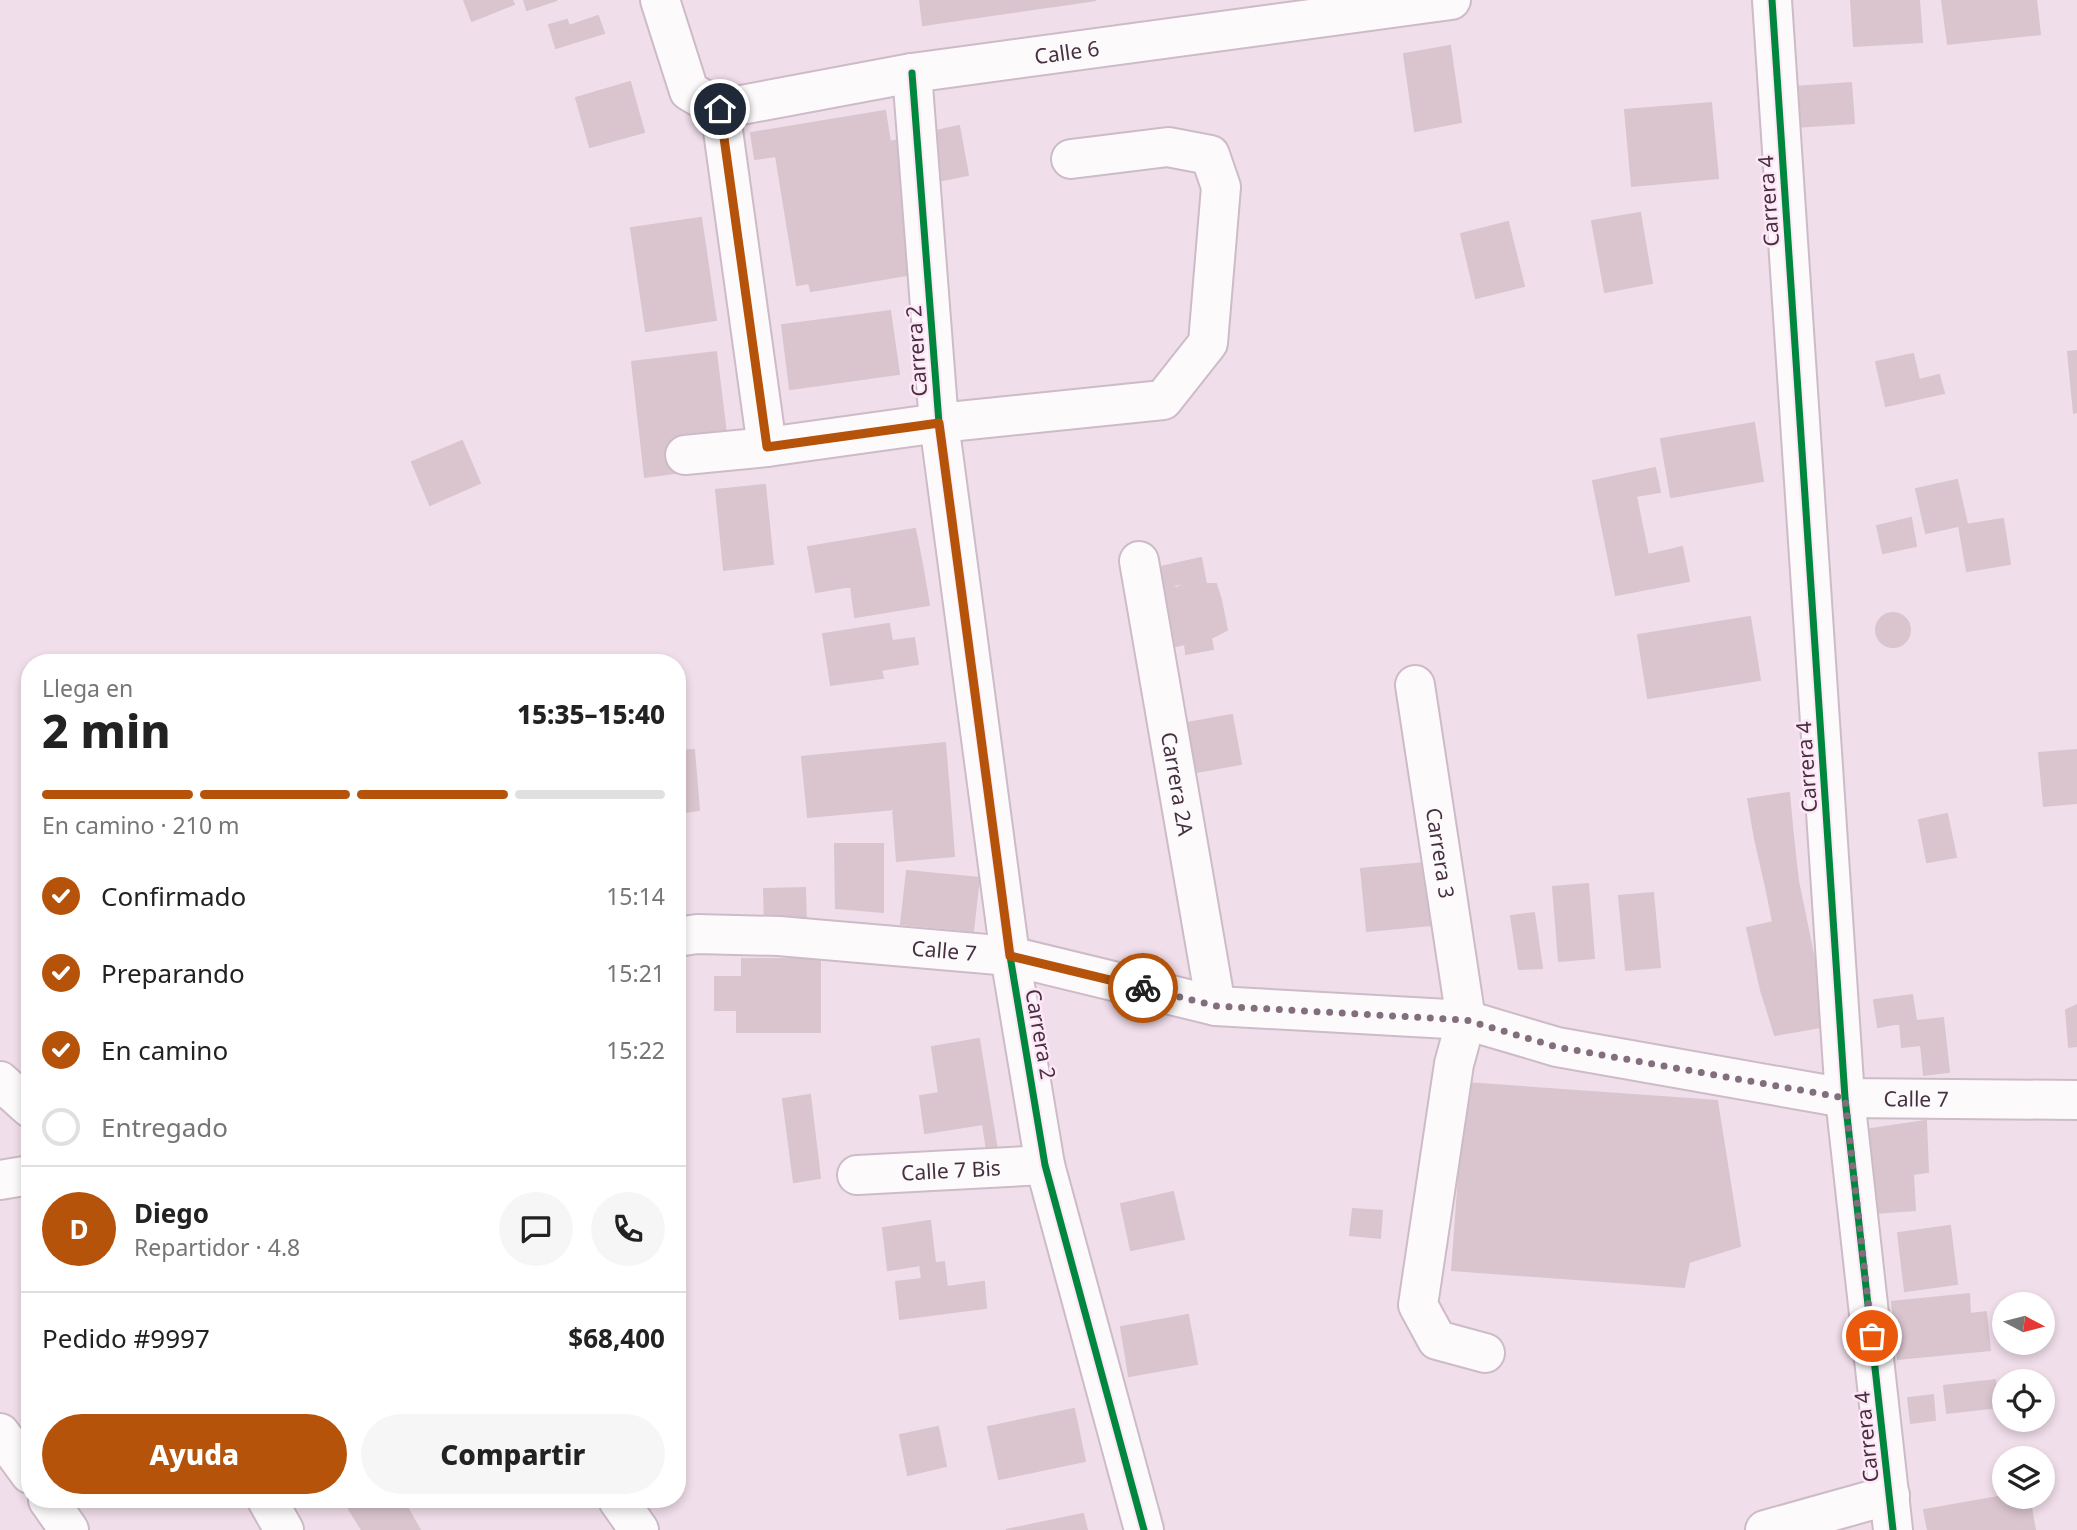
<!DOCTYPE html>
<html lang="es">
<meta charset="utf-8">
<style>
body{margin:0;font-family:"Noto Sans",sans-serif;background:#f6f6f6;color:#222;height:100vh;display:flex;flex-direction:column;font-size:26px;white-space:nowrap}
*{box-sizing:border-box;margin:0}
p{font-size:23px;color:#767676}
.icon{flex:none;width:38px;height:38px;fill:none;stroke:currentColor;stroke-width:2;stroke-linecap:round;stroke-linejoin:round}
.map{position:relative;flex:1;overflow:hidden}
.side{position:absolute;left:21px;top:654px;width:665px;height:854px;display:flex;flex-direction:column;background:#fff;border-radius:28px;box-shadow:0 4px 10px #0003}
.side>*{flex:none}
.needle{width:46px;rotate:97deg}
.tools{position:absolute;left:1992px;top:1292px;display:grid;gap:14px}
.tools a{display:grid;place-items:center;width:63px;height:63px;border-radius:50%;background:#fff;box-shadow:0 4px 10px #0003;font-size:35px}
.pin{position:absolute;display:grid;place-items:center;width:60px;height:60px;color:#fff;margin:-30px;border:4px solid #fff;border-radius:50%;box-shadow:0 2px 7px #0007}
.courier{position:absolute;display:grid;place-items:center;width:70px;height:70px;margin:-35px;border:5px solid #b45309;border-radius:50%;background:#fff;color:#222;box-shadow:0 2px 9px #0007}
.headline em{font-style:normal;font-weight:800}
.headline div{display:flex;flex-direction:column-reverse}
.headline{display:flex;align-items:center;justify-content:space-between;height:119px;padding:0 21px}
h1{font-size:46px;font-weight:800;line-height:52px}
.bar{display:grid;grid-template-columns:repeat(4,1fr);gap:10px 7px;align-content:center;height:84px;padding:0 21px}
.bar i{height:9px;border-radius:5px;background:#e0e0e0}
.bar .on{background:#b45309}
.bar p{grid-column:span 4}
.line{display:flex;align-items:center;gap:18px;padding:0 21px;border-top:2px solid #e0e0e0}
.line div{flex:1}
.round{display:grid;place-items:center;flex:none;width:74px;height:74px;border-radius:37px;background:#f6f6f6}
ol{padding:0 21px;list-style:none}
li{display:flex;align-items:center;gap:21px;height:77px}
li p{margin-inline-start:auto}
li .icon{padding:7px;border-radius:50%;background:#b45309;color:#fff;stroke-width:4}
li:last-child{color:#767676}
li i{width:38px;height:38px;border:4px solid #e0e0e0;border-radius:50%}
.primary-button{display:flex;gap:14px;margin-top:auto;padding:14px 21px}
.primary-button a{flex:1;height:80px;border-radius:42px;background:#b45309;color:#fff;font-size:28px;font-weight:800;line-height:80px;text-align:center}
.primary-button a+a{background:#f6f6f6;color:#222}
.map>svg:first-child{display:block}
</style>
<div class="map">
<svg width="2077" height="1530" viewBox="0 0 2077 1530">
<rect width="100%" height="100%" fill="#f0deea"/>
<path fill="#dac5cf" stroke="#d9c5ce" stroke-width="2" d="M464,0H512L514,4L472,21Z
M524,0H557L527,10Z
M920,0H1054L1055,6L923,25Z
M1054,0H1096L1055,6Z
M1851,0H1919L1922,42L1854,46Z
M1942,0H2036L2040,34L1948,44Z
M598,16L604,33L556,48L549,25L567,20L569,26Z
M1450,46L1461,122L1415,131L1404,54Z
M630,82L644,132L590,147L576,98Z
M1851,83L1854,123L1796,127L1794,87Z
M1711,103L1718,178L1632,186L1625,110Z
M885,111L890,142L898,140L919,273L811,291L809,283L797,285L776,156L755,159L751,133Z
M959,126L968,175L932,182L922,134Z
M1640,213L1652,283L1605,292L1592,221Z
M701,218L716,320L646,331L631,228Z
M1508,222L1524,286L1476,298L1461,234Z
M890,311L899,374L790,389L782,325Z
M2077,351V412L2074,413L2068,352Z
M716,352L730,466L645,477L632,362Z
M1913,354L1919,380L1939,375L1944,393L1886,406L1876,362Z
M1754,423L1763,481L1671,497L1661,439Z
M462,441L480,483L430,505L412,462Z
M1655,468L1660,492L1636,496L1648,555L1682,547L1689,581L1616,595L1593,481Z
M1957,480L1967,524L1926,533L1916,489Z
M765,485L773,564L724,570L716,490Z
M1911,518L1916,546L1883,553L1877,526Z
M2003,519L2010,564L1967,571L1959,526Z
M915,529L922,564L848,575L844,541Z
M844,541L851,586L816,592L808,547Z
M1201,558L1206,584H1216L1221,600L1194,606L1189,582L1174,585L1176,594L1158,597L1152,569Z
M922,564L929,605L855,617L851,586L848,575Z
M1189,582L1194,606L1221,600L1227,630L1211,638L1213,649L1186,654L1185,644L1167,648L1158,597Z
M1876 630a17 17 0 1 1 34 0a17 17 0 1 1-34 0Z
M1750,617L1760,680L1648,698L1638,635Z
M889,624L892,641L914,638L918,664L881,670L883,678L831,685L823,634Z
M1232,715L1241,764L1185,774L1176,725Z
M945,743L950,804L808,817L802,757Z
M694,750L699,810L677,813V751Z
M2077,750V803L2044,806L2039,753Z
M1789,793L1793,836L1755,839L1748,799Z
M950,804L954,856L897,861L893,809Z
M1947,814L1956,857L1927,862L1919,820Z
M1793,836L1798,881L1766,887L1755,839Z
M835,844H883V912L836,908Z
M1425,863L1431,925L1367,931L1361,869Z
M907,871L979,878L973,931L901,924Z
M1798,881L1805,915L1773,922L1766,887Z
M1588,884L1594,958L1559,961L1553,887Z
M805,888L806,924L765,926L764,889Z
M1653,893L1660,967L1626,970L1619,896Z
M1534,913L1542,968L1519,969L1511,916Z
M1805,915L1818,978L1761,990L1747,928Z
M742,959H820V1032H737V1010H715V977H742Z
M1818,978L1821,1027L1775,1035L1761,990Z
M1912,995L1916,1020L1878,1027L1874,1000Z
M2077,1005V1046L2069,1047L2066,1010Z
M1943,1018L1949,1072L1924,1075L1921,1045L1902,1047L1900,1023Z
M979,1039L997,1150L987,1151L983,1124L925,1133L920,1096L939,1093L932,1047Z
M1466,1083L1717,1101L1740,1246L1689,1262L1684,1287L1452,1270Z
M810,1095L820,1178L794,1182L783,1099Z
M1926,1121L1928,1172L1913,1174L1915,1210L1875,1213L1870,1129Z
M1173,1192L1184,1239L1131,1250L1121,1204Z
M1353,1209L1382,1211L1380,1238L1350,1235Z
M930,1221L935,1263L888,1270L883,1228Z
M1950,1226L1957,1284L1905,1291L1898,1233Z
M944,1262L947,1287L984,1282L986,1308L900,1319L896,1282L922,1279L920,1265Z
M1969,1294L1970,1314L1986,1312L1990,1350L1898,1359L1892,1302Z
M1188,1315L1197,1364L1129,1376L1121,1327Z
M1995,1380L1998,1407L1947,1413L1944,1386Z
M1933,1395L1935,1420L1911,1423L1908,1398Z
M1074,1409L1085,1461L999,1479L988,1427Z
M938,1427L946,1466L908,1475L900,1435Z
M2004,1496H2029L2035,1530H1928L1924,1510Z
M364,1500H403L420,1530H362L349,1509Z
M1083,1514L1087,1530H1006Z"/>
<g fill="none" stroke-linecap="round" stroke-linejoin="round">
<defs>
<g id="minor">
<path id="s1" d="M660,0L689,91L720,109L912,73L1451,0"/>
<path d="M1772,0L1845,1098L1893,1530"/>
<path d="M912,73L939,423L1010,956L1045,1165L1144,1530"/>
<path d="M720,109L767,447"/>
<path d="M685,455L767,447L939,423L1163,400L1208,343L1221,187L1210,155L1168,147L1071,159"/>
<path id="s2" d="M1139,561L1216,1006"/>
<path id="s3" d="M1415,685L1466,1020L1454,1064L1418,1305L1437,1340L1485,1353"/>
<path id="s4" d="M677,937L697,934L779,936L1010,956L1216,1006L1466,1020L1557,1047L1845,1098L2077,1100"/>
<path id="s5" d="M857,1175L1045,1165"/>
<path d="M0,1180L30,1175"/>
<path d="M0,1433L30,1474"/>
<path d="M48,1500L69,1530"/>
<path d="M618,1500L639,1530"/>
<path d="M1765,1530L1890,1495"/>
</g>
<path id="major" d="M0,1081L30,1108
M267,1500L284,1530"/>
</defs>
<use href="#minor" stroke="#cdbbc8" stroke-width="42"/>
<use href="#major" stroke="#cdbbc8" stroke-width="42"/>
<use href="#minor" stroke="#fdfafc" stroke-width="38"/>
<use href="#major" stroke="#fdfafc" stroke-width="38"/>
<defs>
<path id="cycleway" d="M1772,0L1845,1098L1893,1530
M912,73L939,423L1010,956L1045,1165L1144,1530"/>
</defs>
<use href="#cycleway" stroke="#fee7f7" stroke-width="11"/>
<use href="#cycleway" stroke="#00873e" stroke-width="7"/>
</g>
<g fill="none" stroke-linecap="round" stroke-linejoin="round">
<path stroke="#826e7c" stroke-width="7" stroke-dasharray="0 12.6" d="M1143,988L1216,1006L1466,1020L1557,1047L1845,1098L1872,1336"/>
<path stroke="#b45309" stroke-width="9" d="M720,109L767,447L939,423L1010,956L1143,988"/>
</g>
<g text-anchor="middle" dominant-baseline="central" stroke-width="5" stroke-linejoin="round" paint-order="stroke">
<g font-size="21" fill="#473140" stroke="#fee7f7">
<text stroke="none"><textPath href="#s1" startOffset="483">Calle 6</textPath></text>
<text transform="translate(1768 201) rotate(-94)">Carrera 4</text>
<text transform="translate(916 351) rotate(-94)">Carrera 2</text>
<text transform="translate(1806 767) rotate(-94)">Carrera 4</text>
<text stroke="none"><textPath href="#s2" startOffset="226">Carrera 2A</textPath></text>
<text stroke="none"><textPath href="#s3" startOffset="170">Carrera 3</textPath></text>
<text stroke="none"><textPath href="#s4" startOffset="268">Calle 7</textPath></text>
<text transform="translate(1041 1034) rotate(80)">Carrera 2</text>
<text stroke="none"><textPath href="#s4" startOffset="1255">Calle 7</textPath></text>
<text stroke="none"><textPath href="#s5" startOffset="94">Calle 7 Bis</textPath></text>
<text transform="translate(1866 1437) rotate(-96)">Carrera 4</text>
</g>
</g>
</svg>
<div class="tools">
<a><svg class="needle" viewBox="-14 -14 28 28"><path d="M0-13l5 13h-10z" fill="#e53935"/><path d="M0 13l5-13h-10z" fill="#767676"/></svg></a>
<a><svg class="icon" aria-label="locate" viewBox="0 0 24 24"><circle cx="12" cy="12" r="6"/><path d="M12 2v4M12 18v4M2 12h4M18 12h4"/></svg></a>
<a><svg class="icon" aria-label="layers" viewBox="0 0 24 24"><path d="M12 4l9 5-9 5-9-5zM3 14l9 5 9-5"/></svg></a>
</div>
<div class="pin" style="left:1872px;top:1336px;background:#ea580c"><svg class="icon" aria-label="bag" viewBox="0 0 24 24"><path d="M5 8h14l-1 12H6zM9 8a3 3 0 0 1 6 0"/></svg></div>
<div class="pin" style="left:720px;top:109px;background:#1f2937"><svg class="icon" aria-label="home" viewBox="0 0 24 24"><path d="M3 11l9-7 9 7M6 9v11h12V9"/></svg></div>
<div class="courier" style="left:1143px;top:988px"><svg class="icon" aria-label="bike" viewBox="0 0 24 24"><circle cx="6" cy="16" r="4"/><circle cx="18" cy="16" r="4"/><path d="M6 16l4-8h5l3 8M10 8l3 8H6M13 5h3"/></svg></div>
<section class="side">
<div class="headline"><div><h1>2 min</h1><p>Llega en</p></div><em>15:35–15:40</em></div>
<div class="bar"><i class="on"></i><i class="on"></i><i class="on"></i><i></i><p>En camino · 210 m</p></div>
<ol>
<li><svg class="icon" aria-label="check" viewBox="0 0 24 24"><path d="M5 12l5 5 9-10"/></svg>Confirmado<p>15:14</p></li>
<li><svg class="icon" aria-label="check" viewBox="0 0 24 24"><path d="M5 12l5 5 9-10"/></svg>Preparando<p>15:21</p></li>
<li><svg class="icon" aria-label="check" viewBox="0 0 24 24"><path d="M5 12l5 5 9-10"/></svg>En camino<p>15:22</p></li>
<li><i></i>Entregado</li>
</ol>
<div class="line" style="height:126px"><b class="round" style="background:#b45309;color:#fff">D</b><div><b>Diego</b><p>Repartidor · 4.8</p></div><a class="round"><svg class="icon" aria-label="chat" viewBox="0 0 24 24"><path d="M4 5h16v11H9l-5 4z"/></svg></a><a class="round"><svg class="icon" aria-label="phone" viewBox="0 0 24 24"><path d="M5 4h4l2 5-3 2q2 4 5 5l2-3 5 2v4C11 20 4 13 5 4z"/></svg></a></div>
<div class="line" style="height:91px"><div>Pedido #9997</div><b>$68,400</b></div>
<div class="primary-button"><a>Ayuda</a><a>Compartir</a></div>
</section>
</div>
